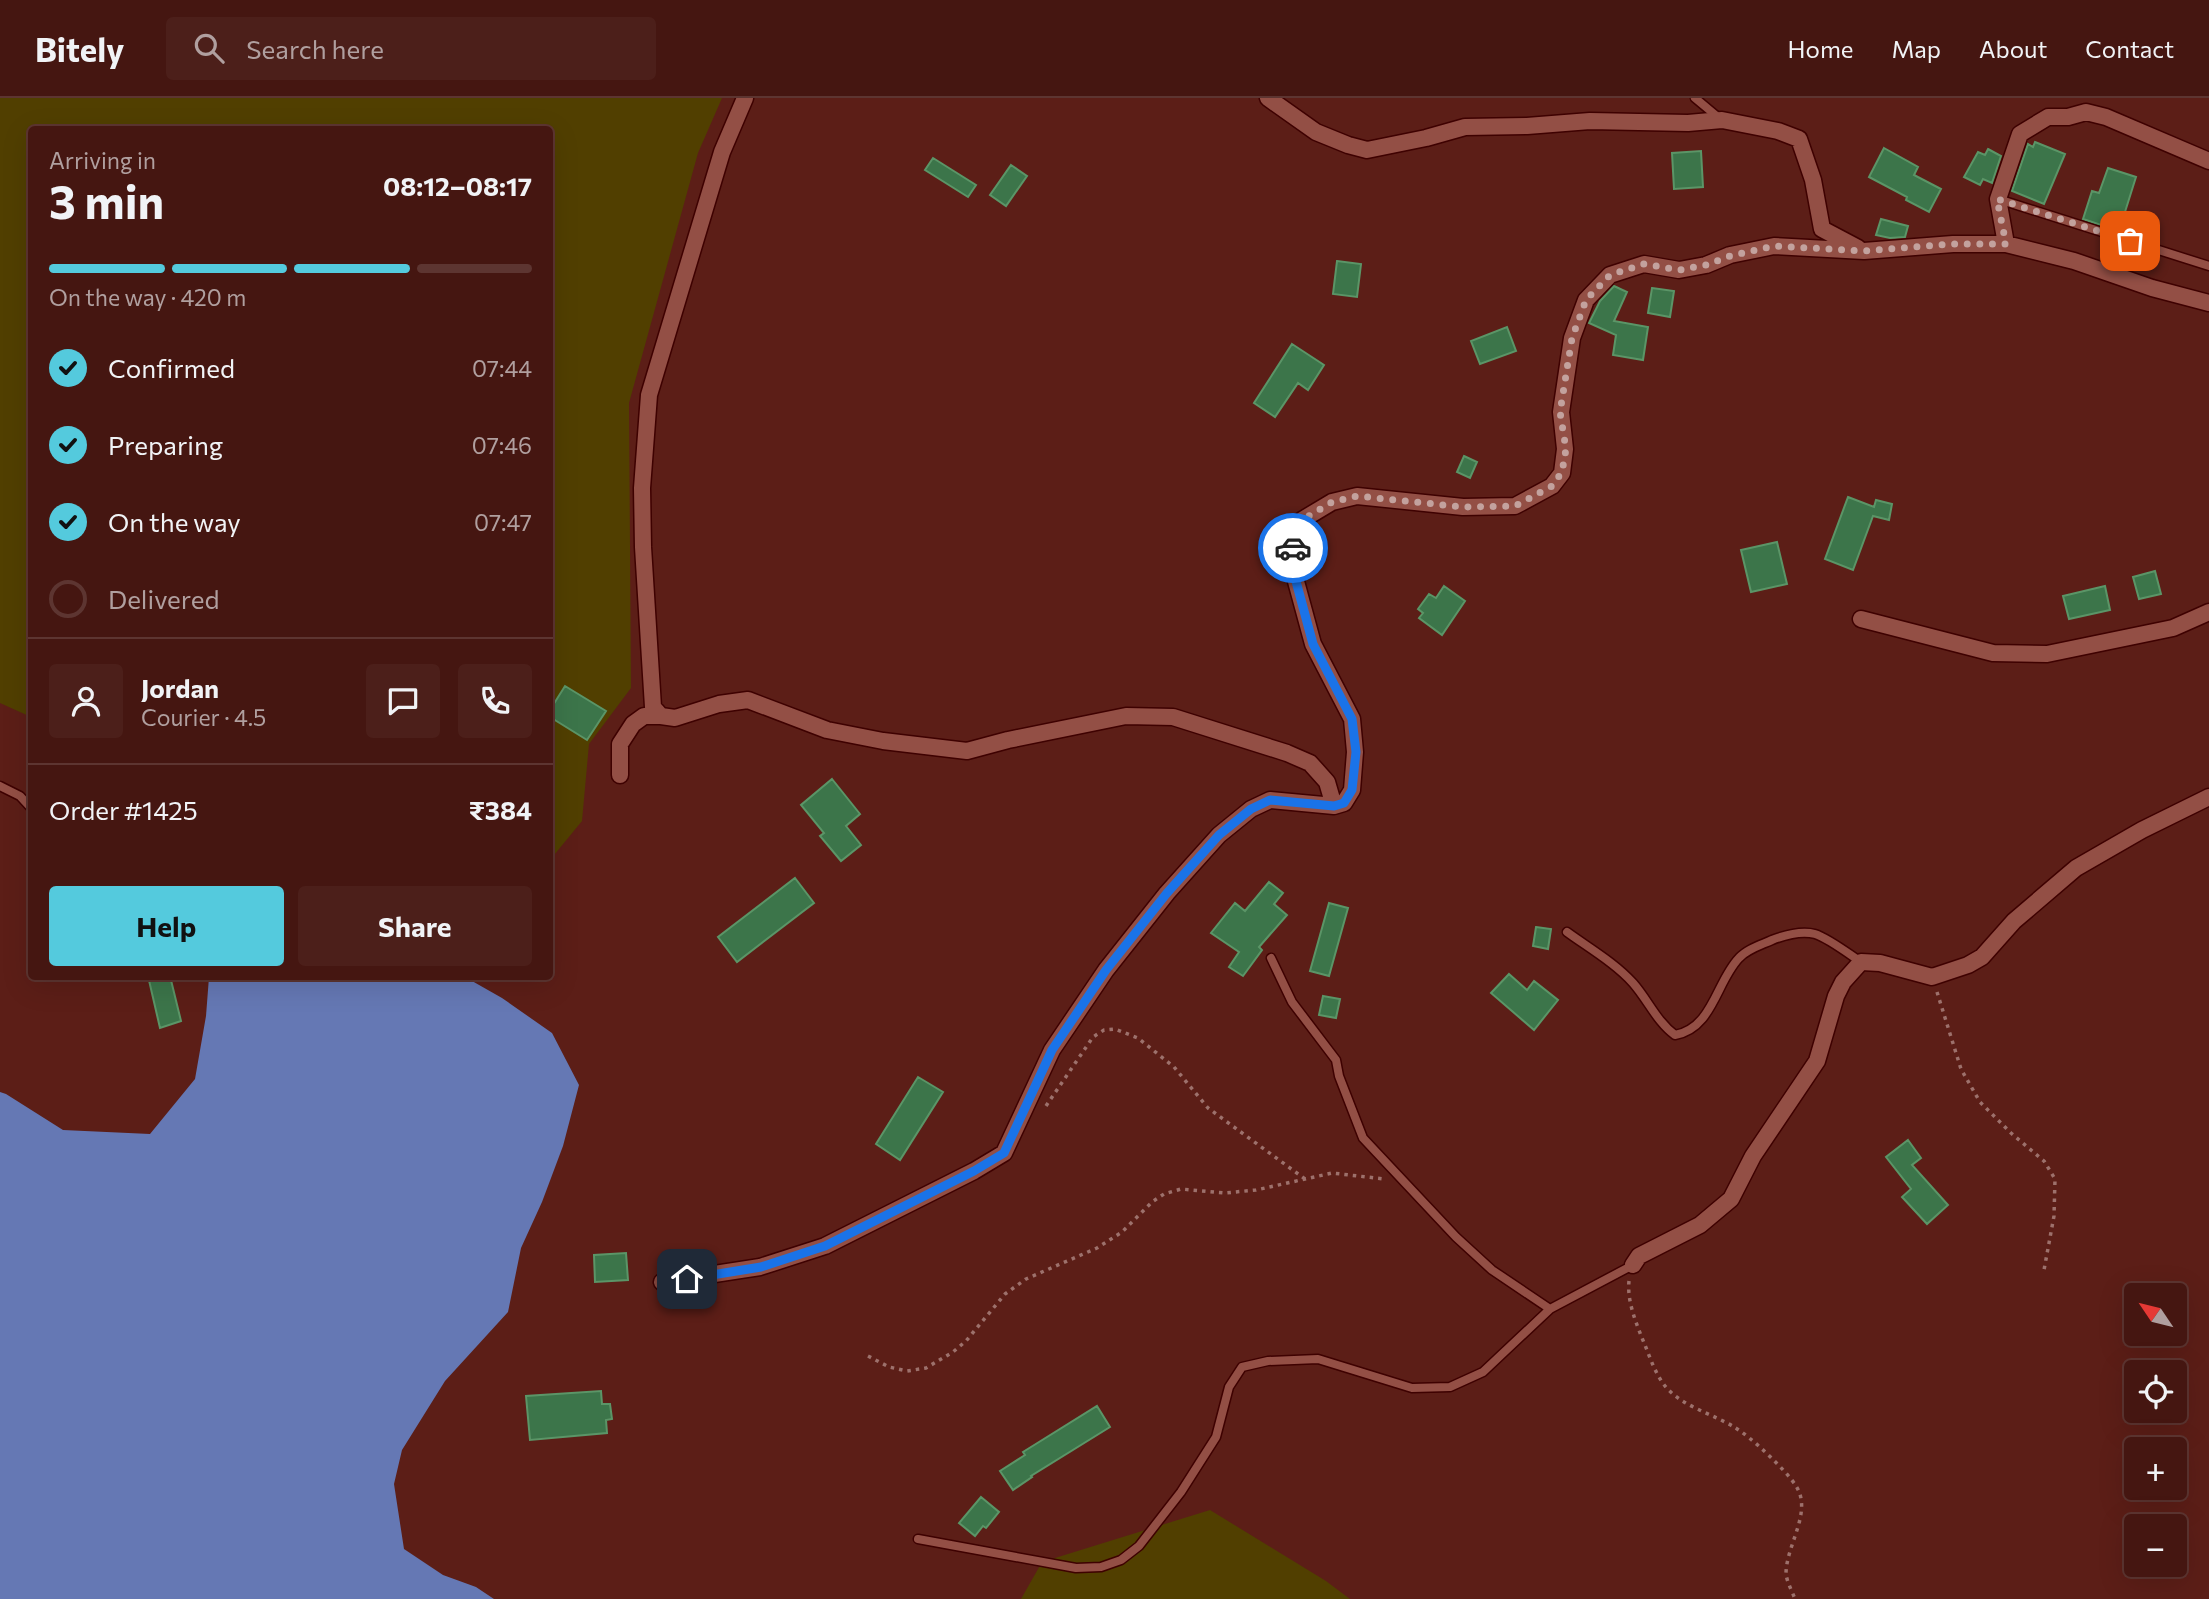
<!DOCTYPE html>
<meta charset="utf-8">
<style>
body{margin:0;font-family:Commissioner,sans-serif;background:#4c1f1a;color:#f1f3f6;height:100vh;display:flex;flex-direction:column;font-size:26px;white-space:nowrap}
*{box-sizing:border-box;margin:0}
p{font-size:23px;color:#b09f9f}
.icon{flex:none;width:38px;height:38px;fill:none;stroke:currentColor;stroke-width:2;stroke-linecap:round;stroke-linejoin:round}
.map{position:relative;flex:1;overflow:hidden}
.sheet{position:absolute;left:28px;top:28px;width:525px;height:854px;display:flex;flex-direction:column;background:#451611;border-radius:7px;box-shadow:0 7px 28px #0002,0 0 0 2px #5d3531}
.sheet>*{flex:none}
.needle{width:46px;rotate:305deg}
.controls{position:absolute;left:2124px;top:1185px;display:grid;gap:14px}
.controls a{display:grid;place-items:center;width:63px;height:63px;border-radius:7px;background:#451611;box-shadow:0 7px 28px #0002,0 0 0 2px #5d3531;font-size:35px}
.pin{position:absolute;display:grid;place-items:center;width:60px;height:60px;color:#fff;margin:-30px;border-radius:14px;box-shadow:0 4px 10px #0006}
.courier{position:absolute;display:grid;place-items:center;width:70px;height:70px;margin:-35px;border:5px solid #1a73e8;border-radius:50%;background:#fff;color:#222;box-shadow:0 2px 9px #0007}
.overview em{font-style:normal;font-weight:700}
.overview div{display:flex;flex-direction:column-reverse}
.overview{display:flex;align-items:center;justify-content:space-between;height:119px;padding:0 21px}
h1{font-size:46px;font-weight:700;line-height:52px}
.bar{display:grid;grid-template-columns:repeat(4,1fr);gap:10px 7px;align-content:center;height:84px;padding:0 21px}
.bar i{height:9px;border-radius:5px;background:#5d3531}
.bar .current{background:#54cadd}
.bar p{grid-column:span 4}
.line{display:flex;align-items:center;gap:18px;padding:0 21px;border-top:2px solid #5d3531}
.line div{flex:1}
.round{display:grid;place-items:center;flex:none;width:74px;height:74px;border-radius:7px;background:#4c1f1a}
ol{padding:0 21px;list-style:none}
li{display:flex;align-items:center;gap:21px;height:77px}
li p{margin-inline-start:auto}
li .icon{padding:7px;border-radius:50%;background:#54cadd;color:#111;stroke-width:4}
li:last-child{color:#b09f9f}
li i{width:38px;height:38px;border:4px solid #5d3531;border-radius:50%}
.action{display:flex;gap:14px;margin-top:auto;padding:14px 21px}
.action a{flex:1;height:80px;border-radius:7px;background:#54cadd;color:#111;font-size:28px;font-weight:700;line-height:80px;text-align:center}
.action a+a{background:#4c1f1a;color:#f1f3f6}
header{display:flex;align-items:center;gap:42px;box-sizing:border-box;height:98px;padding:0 35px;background:#451611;border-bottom:2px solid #5d3531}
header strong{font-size:33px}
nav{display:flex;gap:38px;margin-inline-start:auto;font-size:24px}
.search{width:490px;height:63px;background:#4c1f1a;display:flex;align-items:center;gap:18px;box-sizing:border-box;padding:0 24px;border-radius:7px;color:#b09f9f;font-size:26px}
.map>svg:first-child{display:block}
</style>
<header>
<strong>Bitely</strong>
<div class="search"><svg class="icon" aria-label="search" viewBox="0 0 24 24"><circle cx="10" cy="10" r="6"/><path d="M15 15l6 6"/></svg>Search here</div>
<nav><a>Home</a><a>Map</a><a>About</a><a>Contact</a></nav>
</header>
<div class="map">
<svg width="2209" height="1501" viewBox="0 0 2209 1501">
<rect width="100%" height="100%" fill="#5c1e17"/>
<path fill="#513f00" d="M0,0H722L698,55L629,305L631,590L589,646L582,723L550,762V32H32L31,619L0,605Z
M1210,1412L1326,1483L1350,1501H1021L1042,1464Z"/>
<path fill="#6578b4" d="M209,879H465L502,900L552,935L579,987L563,1048L542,1104L521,1150L508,1214L445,1283L402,1352L394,1386L404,1451L443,1477L476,1489L494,1501H0V994L6,996L63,1032L150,1036L195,981L206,918Z"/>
<path fill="#3c754a" stroke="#5b9567" stroke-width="2" d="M2035,44L2065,56L2044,106L2012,93L2028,46L2033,49Z
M1884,50L1918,69L1914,77L1941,91L1929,114L1906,102L1907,99L1869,79Z
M1988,51L2001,58L1992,85L1983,81L1980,87L1964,79L1978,54L1985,57Z
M1701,53L1703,89L1674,91L1672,55Z
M933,60L976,87L968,99L925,72Z
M1011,67L1027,78L1006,108L990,97Z
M2108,70L2136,79L2119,133L2083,121L2092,93L2099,95Z
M1881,121L1908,128L1905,139L1890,140L1876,137Z
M1337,163L1361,166L1357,199L1333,196Z
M1614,188L1627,194L1614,223L1648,229L1643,262L1613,257L1616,237L1589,225L1600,203Z
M1652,190L1674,193L1670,219L1648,215Z
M1507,229L1516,253L1480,266L1471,243Z
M1292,246L1324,267L1308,292L1298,285L1275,319L1254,305Z
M1464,358L1477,364L1470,380L1457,374Z
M1848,399L1874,409L1876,402L1892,406L1889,422L1873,418L1853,472L1825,461Z
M1777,444L1787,486L1751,494L1741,452Z
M2155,473L2161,496L2139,501L2133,479Z
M1444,488L1465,503L1442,537L1419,520L1423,515L1418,511L1429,496L1436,500Z
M2105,488L2110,512L2069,521L2063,498Z
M565,588L606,613L587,642L550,619V612Z
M832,681L860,716L846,728L861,747L841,763L820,738L824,735L801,707Z
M795,780L814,805L737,864L718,839Z
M1269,784L1283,795L1274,806L1287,817L1259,849L1262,852L1243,878L1229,869L1239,854L1211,835L1235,805L1245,813Z
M1329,805L1348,810L1329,878L1310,873Z
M1536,829L1551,831L1548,851L1533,848Z
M1509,876L1527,892L1534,883L1558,902L1534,932L1491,895Z
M148,878H170L181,923L160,930Z
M1323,898L1340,901L1336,920L1319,917Z
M918,979L943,994L900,1062L876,1046Z
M1908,1042L1921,1060L1912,1067L1948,1107L1927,1126L1902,1099L1911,1091L1886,1059Z
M626,1155L628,1182L595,1184L594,1157Z
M601,1293L602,1306H610L612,1321L606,1322L607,1335L530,1342L526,1298Z
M1097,1308L1110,1329L1031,1378L1032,1379L1013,1392L1000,1373L1025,1357L1023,1354Z
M981,1399L999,1414L986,1430L983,1428L975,1438L959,1425Z"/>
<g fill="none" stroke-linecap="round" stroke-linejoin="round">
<defs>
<path id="lane" d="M1695,0L1719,20
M1998,101L2209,168
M0,688L20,698L32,711
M1567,834C1589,850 1615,865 1633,885C1648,902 1657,924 1675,937C1713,930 1716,884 1739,860C1747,851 1761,847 1772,842C1785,837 1801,832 1815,836C1828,840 1849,856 1861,864
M1271,860L1292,904L1336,962L1339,978L1363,1040L1456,1139L1492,1172L1550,1211
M918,1441L1076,1470L1101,1469L1121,1462L1139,1448L1181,1394L1216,1339L1229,1289L1242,1269L1268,1263L1318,1261L1412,1290L1450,1289L1483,1274L1550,1211L1633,1167"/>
<path id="street" d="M1268,0L1316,34L1348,47L1367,52L1426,40L1465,29L1527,28L1590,23L1688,25L1722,22L1778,33L1799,41L1813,82L1822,131L1858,150
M2006,146L1998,101L2020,36L2048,19H2068L2086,14L2106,19L2209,63
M1861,521L1993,555L2047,556L2173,530L2209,514
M661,618L653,609L643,449L642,390L649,297L722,54L745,0
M620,677V646L633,626L644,618H661L675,620L719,606L748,602L827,632L883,643L967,653L1008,642L1126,618L1173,619L1287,655L1310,665L1327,684L1334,708
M1633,1167L1639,1158L1700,1127L1731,1101L1753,1058L1817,963L1836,898L1843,884L1861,864L1880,865L1932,879L1968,867L1982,859L2014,823L2076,770L2142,732L2209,699
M662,1184L760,1169L825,1148L974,1073L1004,1055L1052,952L1106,872L1167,795L1219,737L1251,711L1270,702L1334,708L1344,705L1352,692L1355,654L1352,621L1313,546L1294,476L1293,449L1302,422L1332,404L1357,398L1463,409L1515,408L1552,388L1562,375L1565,351L1561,314L1572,240L1586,202L1610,177L1644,166L1679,172L1706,167L1730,157L1774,148L1864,153L1953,146H2006L2074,163L2152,190L2209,205"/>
</defs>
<use href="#lane" stroke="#3e0100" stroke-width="11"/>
<use href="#street" stroke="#3e0100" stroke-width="19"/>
<path stroke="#9d716c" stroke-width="3.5" stroke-dasharray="3.5 5" stroke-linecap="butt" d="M1937,894L1961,971L1980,1004L2011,1035L2044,1063L2055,1081L2054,1118L2044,1172
M1046,1008L1093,939L1104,932L1115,931L1138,940L1174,969L1208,1010L1305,1081
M1629,1183C1627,1202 1635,1222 1642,1240C1649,1256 1654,1274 1665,1288C1681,1308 1713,1316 1734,1329C1750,1338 1786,1372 1796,1388C1813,1414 1786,1447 1786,1476C1787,1484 1792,1493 1795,1501
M868,1258L889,1269L907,1273L926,1270L953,1254L966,1243L1005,1196L1026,1181L1097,1150L1122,1134L1152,1104L1164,1096L1181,1091L1225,1095L1256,1092L1332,1075L1384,1081"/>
<use href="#lane" stroke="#934f45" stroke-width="8"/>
<use href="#street" stroke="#934f45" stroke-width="16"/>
</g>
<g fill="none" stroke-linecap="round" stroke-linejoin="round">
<path stroke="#c3a29e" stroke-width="7" stroke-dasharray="0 12.6" d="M1293,450L1302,422L1332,404L1357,398L1463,409L1515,408L1552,388L1562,374L1566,351L1560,314L1572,240L1586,202L1610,177L1644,166L1679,172L1706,167L1730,158L1774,148L1864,153L1953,146H2006L1997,101L2130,143"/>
<path stroke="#1a73e8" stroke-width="9" d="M687,1181L761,1169L825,1148L974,1073L1004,1055L1052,952L1106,872L1167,795L1219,737L1251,711L1270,702L1334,708L1344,705L1352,692L1356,654L1352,621L1313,546L1294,476L1293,450"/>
</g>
</svg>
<div class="controls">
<a><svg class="needle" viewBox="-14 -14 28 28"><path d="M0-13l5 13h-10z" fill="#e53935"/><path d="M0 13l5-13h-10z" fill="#b09f9f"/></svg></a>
<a><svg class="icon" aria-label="locate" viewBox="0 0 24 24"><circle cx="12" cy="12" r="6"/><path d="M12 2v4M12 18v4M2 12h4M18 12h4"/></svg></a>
<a>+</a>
<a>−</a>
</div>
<div class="pin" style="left:2130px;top:143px;background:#ea580c"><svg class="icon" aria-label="bag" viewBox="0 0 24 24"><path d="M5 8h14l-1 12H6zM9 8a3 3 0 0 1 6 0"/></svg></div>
<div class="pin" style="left:687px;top:1181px;background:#1f2937"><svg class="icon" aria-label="home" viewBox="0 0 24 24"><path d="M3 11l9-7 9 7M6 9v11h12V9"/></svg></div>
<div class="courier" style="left:1293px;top:450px"><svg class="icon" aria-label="car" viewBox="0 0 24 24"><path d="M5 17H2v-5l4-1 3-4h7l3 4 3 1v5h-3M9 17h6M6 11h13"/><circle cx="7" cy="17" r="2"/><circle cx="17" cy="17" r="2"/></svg></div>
<section class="sheet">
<div class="overview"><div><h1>3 min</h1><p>Arriving in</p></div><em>08:12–08:17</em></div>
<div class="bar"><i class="current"></i><i class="current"></i><i class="current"></i><i></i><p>On the way · 420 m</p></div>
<ol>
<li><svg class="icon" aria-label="check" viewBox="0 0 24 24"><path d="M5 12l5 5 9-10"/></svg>Confirmed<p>07:44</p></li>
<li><svg class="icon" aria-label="check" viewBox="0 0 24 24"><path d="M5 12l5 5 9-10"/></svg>Preparing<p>07:46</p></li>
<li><svg class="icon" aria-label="check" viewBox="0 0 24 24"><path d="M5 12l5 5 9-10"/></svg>On the way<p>07:47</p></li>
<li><i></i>Delivered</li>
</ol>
<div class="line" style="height:126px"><a class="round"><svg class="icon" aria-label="person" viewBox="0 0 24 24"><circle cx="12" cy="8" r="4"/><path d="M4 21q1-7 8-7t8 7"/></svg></a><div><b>Jordan</b><p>Courier · 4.5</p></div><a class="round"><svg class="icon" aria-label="chat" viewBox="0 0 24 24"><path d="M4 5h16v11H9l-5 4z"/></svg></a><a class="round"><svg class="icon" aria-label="phone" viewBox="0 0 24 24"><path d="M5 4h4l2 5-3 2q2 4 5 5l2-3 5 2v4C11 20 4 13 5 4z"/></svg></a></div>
<div class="line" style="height:91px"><div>Order #1425</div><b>₹384</b></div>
<div class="action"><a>Help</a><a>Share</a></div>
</section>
</div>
